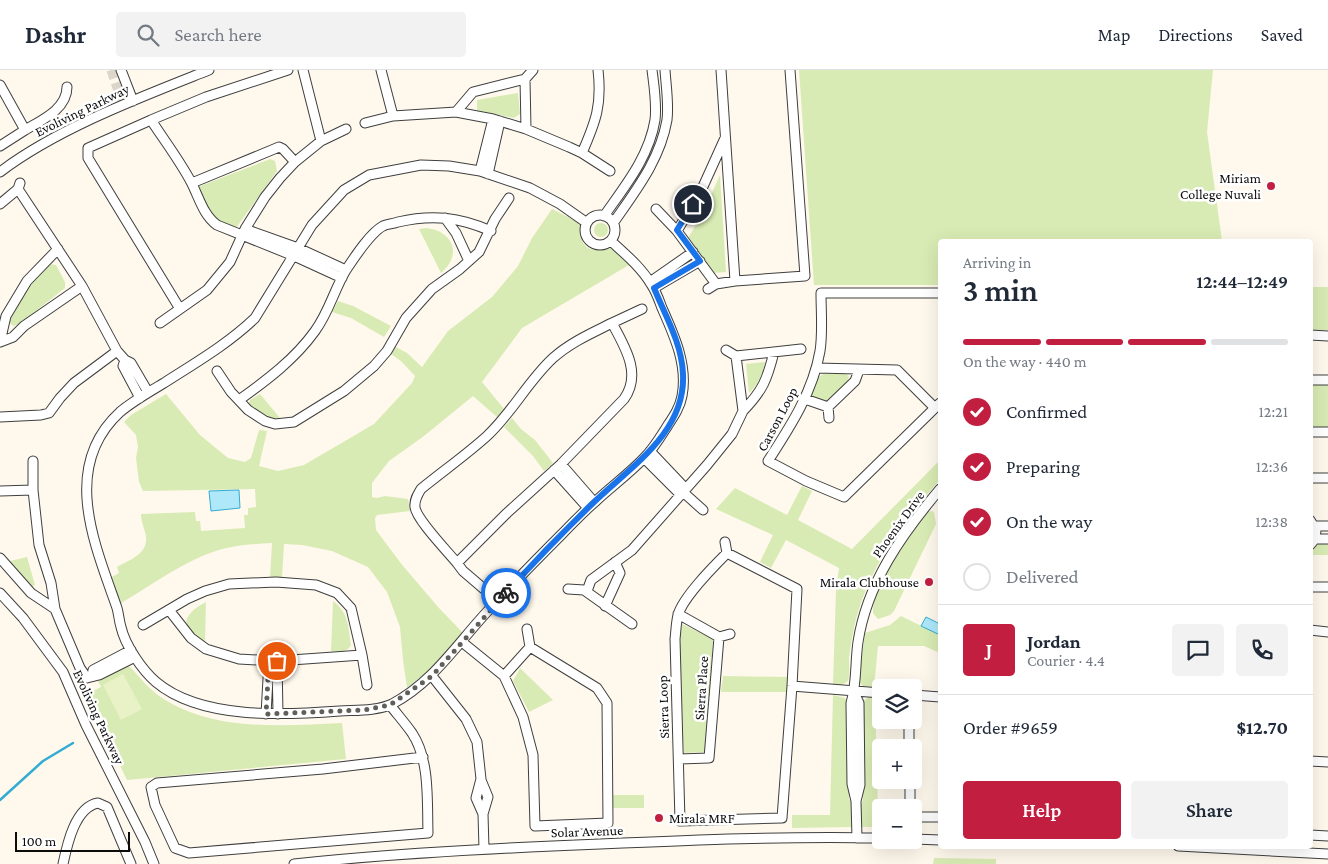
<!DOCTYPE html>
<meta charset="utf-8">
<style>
body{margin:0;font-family:"Crimson Pro",serif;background:#f2f2f3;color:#1f2937;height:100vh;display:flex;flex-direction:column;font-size:19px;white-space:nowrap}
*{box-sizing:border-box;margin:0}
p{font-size:16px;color:#747a83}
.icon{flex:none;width:28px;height:28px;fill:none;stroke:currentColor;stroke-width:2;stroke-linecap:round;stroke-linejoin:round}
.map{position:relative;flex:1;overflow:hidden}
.drawer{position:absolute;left:938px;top:169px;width:375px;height:610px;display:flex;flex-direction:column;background:#fff;border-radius:5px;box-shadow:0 5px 20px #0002}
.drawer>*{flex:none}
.tools{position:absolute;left:872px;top:609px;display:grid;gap:10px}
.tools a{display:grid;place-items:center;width:50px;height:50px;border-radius:5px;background:#fff;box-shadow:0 5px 20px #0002;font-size:25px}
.scale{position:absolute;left:15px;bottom:12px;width:115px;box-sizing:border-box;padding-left:5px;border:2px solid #0c0c0c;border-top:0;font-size:14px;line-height:18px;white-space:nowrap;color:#0c0c0c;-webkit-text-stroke:4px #fff;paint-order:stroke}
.pin{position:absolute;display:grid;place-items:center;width:42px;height:42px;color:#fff;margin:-21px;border:2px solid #fff;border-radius:50%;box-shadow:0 1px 5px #0007}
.courier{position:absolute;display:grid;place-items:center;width:50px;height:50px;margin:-25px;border:4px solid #1a73e8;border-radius:50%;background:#fff;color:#222;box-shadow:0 1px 6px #0007}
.summary em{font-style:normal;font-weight:600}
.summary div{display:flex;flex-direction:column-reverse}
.summary{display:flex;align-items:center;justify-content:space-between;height:85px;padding:0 25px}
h1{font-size:32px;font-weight:600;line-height:38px}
.bar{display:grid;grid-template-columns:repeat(4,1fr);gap:8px 5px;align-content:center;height:60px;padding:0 25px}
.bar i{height:6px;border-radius:4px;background:#e0e1e3}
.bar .active{background:#c21f40}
.bar p{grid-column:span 4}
.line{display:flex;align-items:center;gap:12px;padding:0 25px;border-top:1px solid #e0e1e3}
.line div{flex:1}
.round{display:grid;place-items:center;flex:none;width:52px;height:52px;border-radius:5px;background:#f2f2f3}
ol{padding:0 25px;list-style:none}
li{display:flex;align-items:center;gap:15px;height:55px}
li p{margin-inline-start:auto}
li .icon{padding:5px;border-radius:50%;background:#c21f40;color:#fff;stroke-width:4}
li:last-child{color:#747a83}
li i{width:28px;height:28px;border:2px solid #e0e1e3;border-radius:50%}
.cta{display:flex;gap:10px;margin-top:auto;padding:10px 25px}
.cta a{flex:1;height:58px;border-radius:5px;background:#c21f40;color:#fff;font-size:20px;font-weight:600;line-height:58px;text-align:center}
.cta a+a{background:#f2f2f3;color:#1f2937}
header{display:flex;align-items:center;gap:30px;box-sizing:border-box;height:70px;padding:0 25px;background:#fff;border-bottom:1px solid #e0e1e3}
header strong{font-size:24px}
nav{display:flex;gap:28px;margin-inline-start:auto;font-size:18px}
.search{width:350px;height:45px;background:#f2f2f3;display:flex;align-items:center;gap:12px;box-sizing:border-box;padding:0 18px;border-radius:5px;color:#747a83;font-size:19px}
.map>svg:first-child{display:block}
</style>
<header>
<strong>Dashr</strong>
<div class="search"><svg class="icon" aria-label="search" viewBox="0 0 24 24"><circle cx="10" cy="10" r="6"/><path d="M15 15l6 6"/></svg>Search here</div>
<nav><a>Map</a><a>Directions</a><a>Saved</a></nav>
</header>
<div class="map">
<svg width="1328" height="794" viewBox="0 0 1328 794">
<rect width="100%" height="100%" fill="#fff8ec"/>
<path fill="#d9ebb4" d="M799,0H1213L1207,62L1222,171H940V215H814Z
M518,23L520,44L514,48L477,40V30Z
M270,89L275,91L277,101L236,158L213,151L198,117Z
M720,105L726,202L713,203L688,168L703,143Z
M552,139L582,154C577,178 591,184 611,178L629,195L522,258L482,312L504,339L497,347L473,326L424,366L389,391L372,413V427L377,428L385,426L408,429L410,441L377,445L375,448L376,460L403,496L439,538L463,563L434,596L407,618L403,590L400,557L387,522L368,497L332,481L302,475L284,474L282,508H270L272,473C260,474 249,474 237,476C194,482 158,512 121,533L110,508L119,503L117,497C129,490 148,484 146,467C145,459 141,452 141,444L195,442L196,451H200L201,461L245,458L244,445H248V438L256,437L255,419L143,421L139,412L136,388L138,377L136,365L124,352L131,345L166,324L200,365L228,388L245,392L251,388L259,360L267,361L259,396L278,401L304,395L374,354L412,313L415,306L402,292L390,283L394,276L407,283L422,297L448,261L492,227L518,196L532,168Z
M594 160a7 7 0 1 1 14 0a7 7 0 1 1-14 0Z
M426,158C453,161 463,184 441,203L419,159Z
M50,194L56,195L65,212V218L19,254L13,256L8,251L9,247C21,228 32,209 50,194Z
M1310,217H1328V260H1314L1310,259Z
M338,231L353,236L391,256L384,267L351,248L332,242Z
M765,292C763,305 758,314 749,323L746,294Z
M824,304H846L849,306L848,311L830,332H825L812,327V325L818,307Z
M1328,313V359H1310V315Z
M260,324L280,348L269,349L248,336L250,330Z
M512,348L521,359L535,370L553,393L544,401L533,386L504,357Z
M940,390V410C902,452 866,502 854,558C852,568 850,579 849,588C849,596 850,604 848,611L842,615L833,614L836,521L839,498L786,470L771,498L760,492L773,465L716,439L735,418L787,445L802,416L812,421L798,450L852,479Z
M932,441L934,442L936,454L894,541L890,545L878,549L873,543C871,517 912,464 927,442Z
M1317,474H1328V485H1310V480Z
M27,487L35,515L31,517L6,492Z
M333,531C349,543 348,556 351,575C347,583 339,581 331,581Z
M206,532L205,572C179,559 181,545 206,532Z
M901,546L940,565V583L924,576H878L874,617L863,616L859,612V608L865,563L890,555Z
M682,554L713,569L706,682L684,683C681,644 672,592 682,554Z
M127,596L130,597C139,606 148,618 159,626C212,662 281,656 342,653L346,689L127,710L85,625L101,617L98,611Z
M520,598L553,630L529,642L513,611Z
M723,606L788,607L787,622H721Z
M833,625L845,628L848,633L849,729L851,732L852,757L792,758V745H830Z
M868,627H875L878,743L881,744V757H861V735L863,729V632Z
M613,725H644V738H613Z
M934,788L996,789V794H933Z"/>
<path fill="#e9f2c6" d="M123,604L142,639L121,650L103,615Z"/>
<path fill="#aee8f9" stroke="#32acd3" d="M239,420L240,438L211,441L209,421Z
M926,547L940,554V565L921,556Z"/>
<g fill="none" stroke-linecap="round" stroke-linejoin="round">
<path stroke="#32acd3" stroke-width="2.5" d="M0,730L43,691L73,673"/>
<path stroke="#dbd5ca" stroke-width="9" stroke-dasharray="9 4.5" stroke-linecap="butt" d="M111,0L123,36"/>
<defs>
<path id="minor" d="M121,0L133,31
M303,0L321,71
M381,0L393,46
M721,0L735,211
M525,9L533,0
M0,15L25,60C42,50 67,39 67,17
M456,42L473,22L525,9L526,59
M151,50C164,70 180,91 191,112C199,127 203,145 217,155L294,186L342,208
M365,53L393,46L456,42L493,49L526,59L569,77L582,83L610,101
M0,76L25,60
M582,83C596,51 602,35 598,0
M480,101L493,49
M0,102C58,58 141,27 209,0
M488,104L500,51
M20,113L18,119L82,216L117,281L125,290L131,293L148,322
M192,113L279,77L283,79L295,92
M0,134L18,119
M656,139L677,161L716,214
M585 160a15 15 0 1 1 30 0a15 15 0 1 1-30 0Z
M604,146C625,116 649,87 655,50C657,34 654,16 652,0
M445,148L456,163L469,191
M614,152C636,120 660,90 667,50C669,34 666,16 665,0
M587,153L560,134L530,118L480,101L449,96L421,95L369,105L344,120L312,155L255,248C228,274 195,293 164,313C149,322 133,331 120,342C60,397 95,475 117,538C119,545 119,551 121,557C125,575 142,600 156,612C201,650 285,645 340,641C356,640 377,641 392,634C428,615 451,583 477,553C504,522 534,492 563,463C574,452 584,441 596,431C612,416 630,403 645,387C654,378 661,366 668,355C674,346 680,337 682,326C688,295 674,265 662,238C659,230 656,221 651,214C641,197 625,184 611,171
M245,159L298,178L346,200
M677,161L701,121L725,68
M650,212L693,182
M654,218L700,191
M708,219L716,214L735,211L805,206L790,0
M180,239L88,88V78L151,50L206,27L288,0
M160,253L207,220L230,192L245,159L265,127L280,108L295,92L321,71L346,59
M612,253C625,277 642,304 624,329L561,394L507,443L457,493C448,482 416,449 415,437C414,430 418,424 421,419C443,401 466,385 487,366C512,343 528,311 553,288C571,272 592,263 612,253Z
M612,253L642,239
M1310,265L1328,266
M0,272L6,246L27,211L58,179
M0,272L13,267L24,256L82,216
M726,280L736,286L801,279
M125,290L123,296L140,328
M817,298L897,300L935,338
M217,301L231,322L248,340L265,351L275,354L294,352L344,321L374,296L387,281L406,248L432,219L460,199L479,182L495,149L509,128
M1310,310H1328
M805,329L828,337L855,311L859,300
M239,330C267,310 295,289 315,261C329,242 334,220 346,200C354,188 370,163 383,156C387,154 393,154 398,152C432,144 459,147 491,161
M828,337L829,348
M743,341C763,320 767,310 774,282
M0,347L41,345L49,343L60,328L74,313L117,281
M1310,362H1328
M650,381L686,419
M644,388L681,425
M33,391V420L39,475L51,513L55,539L80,598L87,608L99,605L135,587
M561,394L594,432
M554,400L588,438
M1310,408H1328
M0,421L33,420
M683,422L703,440
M844,427L806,411L768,391C790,357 813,322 820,281C823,262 821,242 821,223H940
M844,427L940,333
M1310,450L1316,460L1315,469L1310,475
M1315,456H1328
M1315,469H1328
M725,472L727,483
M727,483L797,519L792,616L782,748L680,751L675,569C676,561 676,553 678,545C683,527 713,497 727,483Z
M0,488L31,523L55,539
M457,493L463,501L484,519
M1310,517H1328
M568,519L584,520L632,554
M587,521L591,510L632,480L707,395L732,364L743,341L736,286
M0,523L23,548L63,602L86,655L145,772L154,794
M605,536L620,503L615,492
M169,540L191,568L206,579L239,589L277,591L362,585
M678,544L719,567L709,688L679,689
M143,555L187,529L205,521L229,514L276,512L316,515L337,523L351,538L362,585L367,615
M1310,560L1328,562
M719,567L730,564
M462,572L504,606L523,647L533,685L535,756L608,753L607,633L597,618L530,577L527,559
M277,591L278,644
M92,606L93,600L131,580
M432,606L466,649L477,672L481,709L476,728L483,744
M504,606L530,577
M792,616L881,623
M854,622L859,633L860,715L856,731L857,768
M914,625L940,627
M390,635C397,644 405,653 412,663C430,690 427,731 428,763L189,783L175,778L155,735L151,717L157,713L323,699L423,687
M266,644L269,591
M909,650V678
M1310,691L1328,692
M481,710L488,727L483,744L484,779
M910,710V738
M856,731L852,714L851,633C857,613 855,592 858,572C867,513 902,464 940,419
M914,747H940
M1310,765L1328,766
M914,769L940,770
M1178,776L1328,784
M63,794C67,775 75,737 98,733L107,737L131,794
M294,794C395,783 498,778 600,774C694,770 788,766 881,768"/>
</defs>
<use href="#minor" stroke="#3f3f3f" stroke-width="11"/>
<use href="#minor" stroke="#fff" stroke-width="9"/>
</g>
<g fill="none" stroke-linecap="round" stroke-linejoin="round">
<path stroke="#615f5a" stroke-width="5" stroke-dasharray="0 9" d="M277,591H269L266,644L364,640L390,635L432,606L506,523"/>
<path stroke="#1a73e8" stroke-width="6" d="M506,523C534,492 563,462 593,433C630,397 686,363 683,304C682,274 665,245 654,218L700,191L677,160L693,134"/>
</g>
<g fill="#c21f40" stroke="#fff" stroke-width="2">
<circle cx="1271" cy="116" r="5"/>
<circle cx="929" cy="512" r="5"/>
<circle cx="659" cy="748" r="5"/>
</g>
<g text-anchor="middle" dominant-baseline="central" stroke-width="5" stroke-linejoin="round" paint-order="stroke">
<g font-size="14" fill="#0c0c0c" stroke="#fff">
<text transform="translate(82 40) rotate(-26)">Evoliving Parkway</text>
<text transform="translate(777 349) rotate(-62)">Carson Loop</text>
<text transform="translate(898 454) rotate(-54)">Phoenix Drive</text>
<text transform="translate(701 618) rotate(-86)">Sierra Place</text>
<text transform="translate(663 637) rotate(-92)">Sierra Loop</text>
<text transform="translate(99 647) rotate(65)">Evoliving Parkway</text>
<text transform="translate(587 761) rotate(-2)">Solar Avenue</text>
</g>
<g font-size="14" fill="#0c0c0c" stroke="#fff" text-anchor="end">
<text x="1261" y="108">Miriam<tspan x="1261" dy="16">College Nuvali</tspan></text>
<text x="919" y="512">Mirala Clubhouse</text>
<text x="669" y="748" text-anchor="start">Mirala MRF</text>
</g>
</g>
</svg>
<div class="tools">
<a><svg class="icon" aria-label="layers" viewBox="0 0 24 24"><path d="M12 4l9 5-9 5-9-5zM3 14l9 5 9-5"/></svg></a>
<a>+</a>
<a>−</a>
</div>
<div class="scale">100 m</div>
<div class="pin" style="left:277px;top:591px;background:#ea580c"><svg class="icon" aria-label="bag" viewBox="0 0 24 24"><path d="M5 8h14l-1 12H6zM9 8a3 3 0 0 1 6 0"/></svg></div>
<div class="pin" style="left:693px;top:134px;background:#1f2937"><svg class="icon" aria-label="home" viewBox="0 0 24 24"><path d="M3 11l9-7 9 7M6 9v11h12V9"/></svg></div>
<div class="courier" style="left:506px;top:523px"><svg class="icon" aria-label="bike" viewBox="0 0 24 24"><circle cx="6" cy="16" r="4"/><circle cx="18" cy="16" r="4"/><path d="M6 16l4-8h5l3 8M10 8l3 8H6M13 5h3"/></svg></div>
<section class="drawer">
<div class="summary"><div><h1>3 min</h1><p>Arriving in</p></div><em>12:44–12:49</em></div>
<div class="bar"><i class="active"></i><i class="active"></i><i class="active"></i><i></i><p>On the way · 440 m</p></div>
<ol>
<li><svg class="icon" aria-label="check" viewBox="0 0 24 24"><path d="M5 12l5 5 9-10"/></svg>Confirmed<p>12:21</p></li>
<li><svg class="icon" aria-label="check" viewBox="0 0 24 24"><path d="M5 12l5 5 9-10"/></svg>Preparing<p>12:36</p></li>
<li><svg class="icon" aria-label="check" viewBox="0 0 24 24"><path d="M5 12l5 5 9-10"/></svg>On the way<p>12:38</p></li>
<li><i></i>Delivered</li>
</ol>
<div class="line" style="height:90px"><b class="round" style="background:#c21f40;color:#fff">J</b><div><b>Jordan</b><p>Courier · 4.4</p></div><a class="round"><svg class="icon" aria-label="chat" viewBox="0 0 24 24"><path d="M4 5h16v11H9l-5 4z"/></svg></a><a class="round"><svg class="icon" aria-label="phone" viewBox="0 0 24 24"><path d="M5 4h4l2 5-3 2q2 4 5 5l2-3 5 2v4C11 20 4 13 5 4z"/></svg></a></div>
<div class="line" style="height:65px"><div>Order #9659</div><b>$12.70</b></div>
<div class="cta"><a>Help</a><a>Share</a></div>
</section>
</div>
